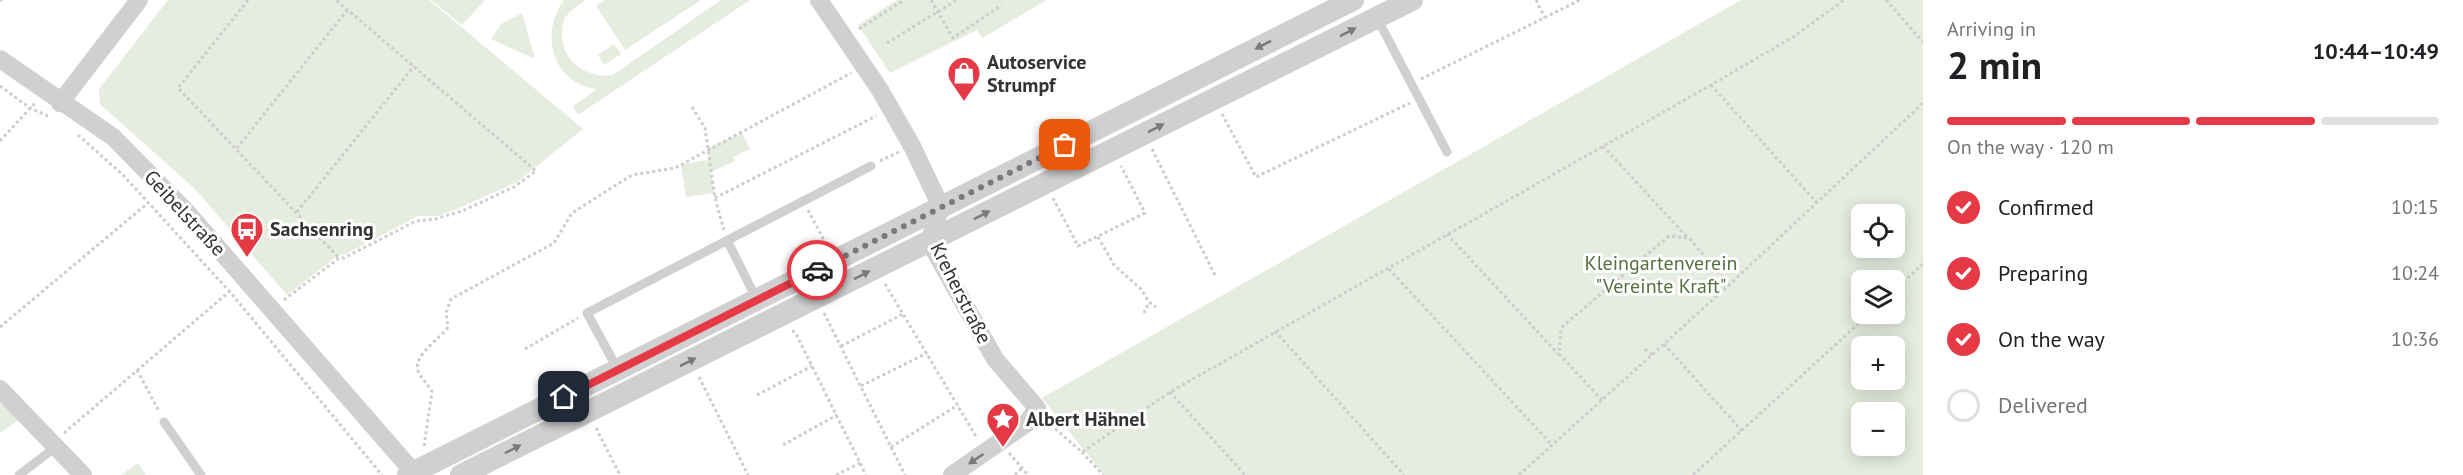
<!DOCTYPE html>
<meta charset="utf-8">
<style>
body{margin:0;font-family:"PT Sans",sans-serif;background:#f2f2f2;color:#202124;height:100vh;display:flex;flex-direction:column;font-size:22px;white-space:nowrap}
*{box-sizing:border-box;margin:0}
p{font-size:20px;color:#757577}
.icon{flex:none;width:33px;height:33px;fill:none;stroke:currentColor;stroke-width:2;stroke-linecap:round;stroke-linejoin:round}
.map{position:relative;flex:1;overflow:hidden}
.drawer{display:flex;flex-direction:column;background:#fff;width:540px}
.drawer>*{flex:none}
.tools{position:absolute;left:1851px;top:204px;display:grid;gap:12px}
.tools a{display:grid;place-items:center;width:54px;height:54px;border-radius:9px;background:#fff;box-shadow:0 3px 15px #0003;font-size:30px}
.pin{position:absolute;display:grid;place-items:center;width:51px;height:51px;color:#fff;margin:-26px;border-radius:12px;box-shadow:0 3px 9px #0006}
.courier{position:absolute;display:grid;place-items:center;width:60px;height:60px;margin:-30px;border:4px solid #e63946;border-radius:50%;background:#fff;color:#222;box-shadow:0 2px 8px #0007}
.summary em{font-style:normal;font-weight:700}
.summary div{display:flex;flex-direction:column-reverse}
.summary{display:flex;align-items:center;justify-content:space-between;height:102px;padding:0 24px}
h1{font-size:39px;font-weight:700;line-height:45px}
.bar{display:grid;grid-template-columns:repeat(4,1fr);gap:9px 6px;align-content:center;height:72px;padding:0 24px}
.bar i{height:8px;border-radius:4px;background:#e0e0e0}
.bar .on{background:#e63946}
.bar p{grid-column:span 4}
ol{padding:0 24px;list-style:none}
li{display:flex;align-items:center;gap:18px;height:66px}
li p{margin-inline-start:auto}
li .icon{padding:6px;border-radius:50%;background:#e63946;color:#fff;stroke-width:4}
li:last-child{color:#757577}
li i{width:33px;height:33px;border:3px solid #e0e0e0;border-radius:50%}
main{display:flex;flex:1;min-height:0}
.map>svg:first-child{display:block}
</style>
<main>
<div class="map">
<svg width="1923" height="475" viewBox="0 0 1923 475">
<rect width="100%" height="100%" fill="#fff"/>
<path fill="#e6ecdf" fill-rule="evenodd" d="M168,0H429L583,129L517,182L457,209L437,216H418L346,254L337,256L287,295L195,189L100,104L99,89Z
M431,0H485L462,25Z
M564,0H586C580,4 572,9 567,15C562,21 562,30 562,37C564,64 588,78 613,75L721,0H750L578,115L573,106L597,89C553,85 539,33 564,0Z
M605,0H701L625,50L596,6Z
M897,0H1047L982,38L977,30L890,73L858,25Z
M1741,0H1923V475H1104L1042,398ZM1862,214H1894V248H1862ZM1862,280H1894V314H1862ZM1862,346H1894V380H1862ZM1862,412H1894V446H1862Z
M522,13L535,59L491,39L501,24Z
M614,44L621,54L604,65L598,55Z
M742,133L750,149L733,157L735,161L711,172L714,193L686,197L681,164L709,160L708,148Z
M0,402L19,420L0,433Z
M138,463L146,475H121Z"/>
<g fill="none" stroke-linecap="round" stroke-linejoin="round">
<path stroke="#cdcdcd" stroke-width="3" stroke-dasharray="3 3" stroke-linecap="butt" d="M248,0L178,88L339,258
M931,0L953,38L1002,5
M1536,0L1545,18
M1886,0L1923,42
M0,1L2,0
M859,29L904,0
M887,43L957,0
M1421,79L1580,0
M1711,85L1817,203
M0,86L30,108L50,117
M692,107L705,128L715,198L724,230
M1222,114L1256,177L1410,103
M78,135L123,175L230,292L382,475
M0,141L35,103
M1603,146L1687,237
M237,148L348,9
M1152,149L1215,275
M880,161L899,152
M715,198L876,116
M1053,198L1078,246L1145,213L1121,166
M808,210L826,244
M297,212L414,66
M1447,234L1558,354
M1098,237L1114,265L1142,290L1149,302L1156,307
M1389,269L1552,445
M885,284L977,438
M1894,290L1923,264
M284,300L339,258H344L416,221L435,219L462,211L514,187L536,171L336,0
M824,313L905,475
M1144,313L1149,302
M0,327L148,203
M792,331L795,332L866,475
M1275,331L1404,475
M1664,344L1742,431
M841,346L903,314
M525,349L578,318
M1645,349L1652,355
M137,370L159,411
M699,377L748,475
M861,386L927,353
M1170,392L1245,475
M757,395L812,366
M1602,400L1559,354L1561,328L1669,236L1689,238L1729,285
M1046,421L1082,452L1170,392L1711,85L1793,37L1844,0
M596,428L620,475
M64,433L230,291
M783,445L837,415
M424,446L432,392C429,385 422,380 419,373C410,357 440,339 448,327L446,313L451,299L554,243L572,213L632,175L675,168L851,73
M891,447L958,405
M1082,452L1103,475
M1009,453L1028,475
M836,475L860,463
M1015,475L1022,468
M1519,475L1729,285L1923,103
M1693,475L1869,314"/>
<path stroke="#d0d0d0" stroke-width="9" d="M1377,18L1447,152
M727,240L757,300
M618,370L587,313L871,166
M164,422L201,475
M19,475L57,446"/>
<path stroke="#d0d0d0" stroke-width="18" d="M819,0L880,90L912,146L941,207L929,241L995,359L1037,408L1027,423L952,475
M0,59L113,137L184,209L416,475
M60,103L139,0
M0,389L83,475"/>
<path stroke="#d0d0d0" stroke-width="22" d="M408,475L1353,0
M461,475L1412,0"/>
</g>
<defs><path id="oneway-solid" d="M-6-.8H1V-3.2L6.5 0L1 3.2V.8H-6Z" transform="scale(1.5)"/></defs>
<g fill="#7a7a7a">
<use href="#oneway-solid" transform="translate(1348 32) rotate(-27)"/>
<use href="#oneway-solid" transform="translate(1263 45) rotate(153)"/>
<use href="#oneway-solid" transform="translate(1156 128) rotate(-27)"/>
<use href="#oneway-solid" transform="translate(982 215) rotate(-27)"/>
<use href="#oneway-solid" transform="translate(862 275) rotate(-27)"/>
<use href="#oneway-solid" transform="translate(688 362) rotate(-27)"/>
<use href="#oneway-solid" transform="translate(513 449) rotate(-27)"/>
<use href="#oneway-solid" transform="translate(976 459) rotate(146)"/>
</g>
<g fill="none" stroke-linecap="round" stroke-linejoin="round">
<path stroke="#7a7a7a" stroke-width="6" stroke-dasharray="0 10.8" d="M817,270L1065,145"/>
<path stroke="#e63946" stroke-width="8" d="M564,397L817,270"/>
</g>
<defs>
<symbol id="shop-pin" viewBox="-11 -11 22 30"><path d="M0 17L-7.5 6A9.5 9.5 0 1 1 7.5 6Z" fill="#e63946" stroke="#fff"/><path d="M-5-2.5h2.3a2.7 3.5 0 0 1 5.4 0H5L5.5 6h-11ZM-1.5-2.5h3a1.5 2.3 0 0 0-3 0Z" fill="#fff"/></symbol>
<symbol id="bus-pin" viewBox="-11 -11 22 30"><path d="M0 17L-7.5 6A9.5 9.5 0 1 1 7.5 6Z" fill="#e63946" stroke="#fff"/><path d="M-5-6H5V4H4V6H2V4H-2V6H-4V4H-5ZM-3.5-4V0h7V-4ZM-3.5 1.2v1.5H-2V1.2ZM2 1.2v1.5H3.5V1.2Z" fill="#fff"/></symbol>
<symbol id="sight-pin" viewBox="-11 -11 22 30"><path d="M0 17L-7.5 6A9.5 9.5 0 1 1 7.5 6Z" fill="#e63946" stroke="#fff"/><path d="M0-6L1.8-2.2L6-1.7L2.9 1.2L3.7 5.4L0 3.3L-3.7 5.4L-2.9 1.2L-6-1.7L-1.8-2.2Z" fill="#fff"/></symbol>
</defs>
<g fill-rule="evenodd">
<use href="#shop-pin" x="945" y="54" width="38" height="52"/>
<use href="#bus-pin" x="228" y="210" width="38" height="52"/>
<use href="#sight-pin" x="984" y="400" width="38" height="52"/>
</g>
<g text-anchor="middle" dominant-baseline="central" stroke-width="6" stroke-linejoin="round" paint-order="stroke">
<g font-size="20" font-weight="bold" fill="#333" stroke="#fff" text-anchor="start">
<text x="987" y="62">Autoservice<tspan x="987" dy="23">Strumpf</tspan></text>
<text x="270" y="229">Sachsenring</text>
<text x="1026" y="419">Albert Hähnel</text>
</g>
<g font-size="20" fill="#333" stroke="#fff">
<text transform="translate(185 213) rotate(47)">Geibelstraße</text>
<text transform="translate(961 293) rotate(63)">Kreherstraße</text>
</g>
<g font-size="20" fill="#56703f" stroke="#fff">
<text x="1661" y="263">Kleingartenverein<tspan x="1661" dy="23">"Vereinte Kraft"</tspan></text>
</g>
</g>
</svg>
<div class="tools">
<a><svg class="icon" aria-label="locate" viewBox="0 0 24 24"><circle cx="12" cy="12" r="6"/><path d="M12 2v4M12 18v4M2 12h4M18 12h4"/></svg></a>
<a><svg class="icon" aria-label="layers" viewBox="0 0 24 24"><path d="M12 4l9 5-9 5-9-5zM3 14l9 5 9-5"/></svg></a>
<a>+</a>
<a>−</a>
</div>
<div class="pin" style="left:1065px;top:145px;background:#ea580c"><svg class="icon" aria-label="bag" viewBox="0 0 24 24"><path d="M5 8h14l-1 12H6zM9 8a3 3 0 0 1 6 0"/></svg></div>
<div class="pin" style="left:564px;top:397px;background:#1f2937"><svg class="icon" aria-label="home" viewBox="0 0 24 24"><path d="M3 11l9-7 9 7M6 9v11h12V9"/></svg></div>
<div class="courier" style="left:817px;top:270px"><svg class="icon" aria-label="car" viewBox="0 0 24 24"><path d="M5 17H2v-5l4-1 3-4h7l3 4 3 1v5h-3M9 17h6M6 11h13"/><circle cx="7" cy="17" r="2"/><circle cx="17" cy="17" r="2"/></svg></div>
</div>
<section class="drawer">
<div class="summary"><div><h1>2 min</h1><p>Arriving in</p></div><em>10:44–10:49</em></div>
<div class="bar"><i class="on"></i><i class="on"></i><i class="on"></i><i></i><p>On the way · 120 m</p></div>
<ol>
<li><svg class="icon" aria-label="check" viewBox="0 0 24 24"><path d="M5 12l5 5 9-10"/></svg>Confirmed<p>10:15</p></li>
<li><svg class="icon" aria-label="check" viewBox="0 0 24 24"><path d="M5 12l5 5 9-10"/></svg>Preparing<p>10:24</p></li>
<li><svg class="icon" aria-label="check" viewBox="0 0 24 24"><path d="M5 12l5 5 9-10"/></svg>On the way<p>10:36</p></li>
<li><i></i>Delivered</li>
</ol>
</section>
</main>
